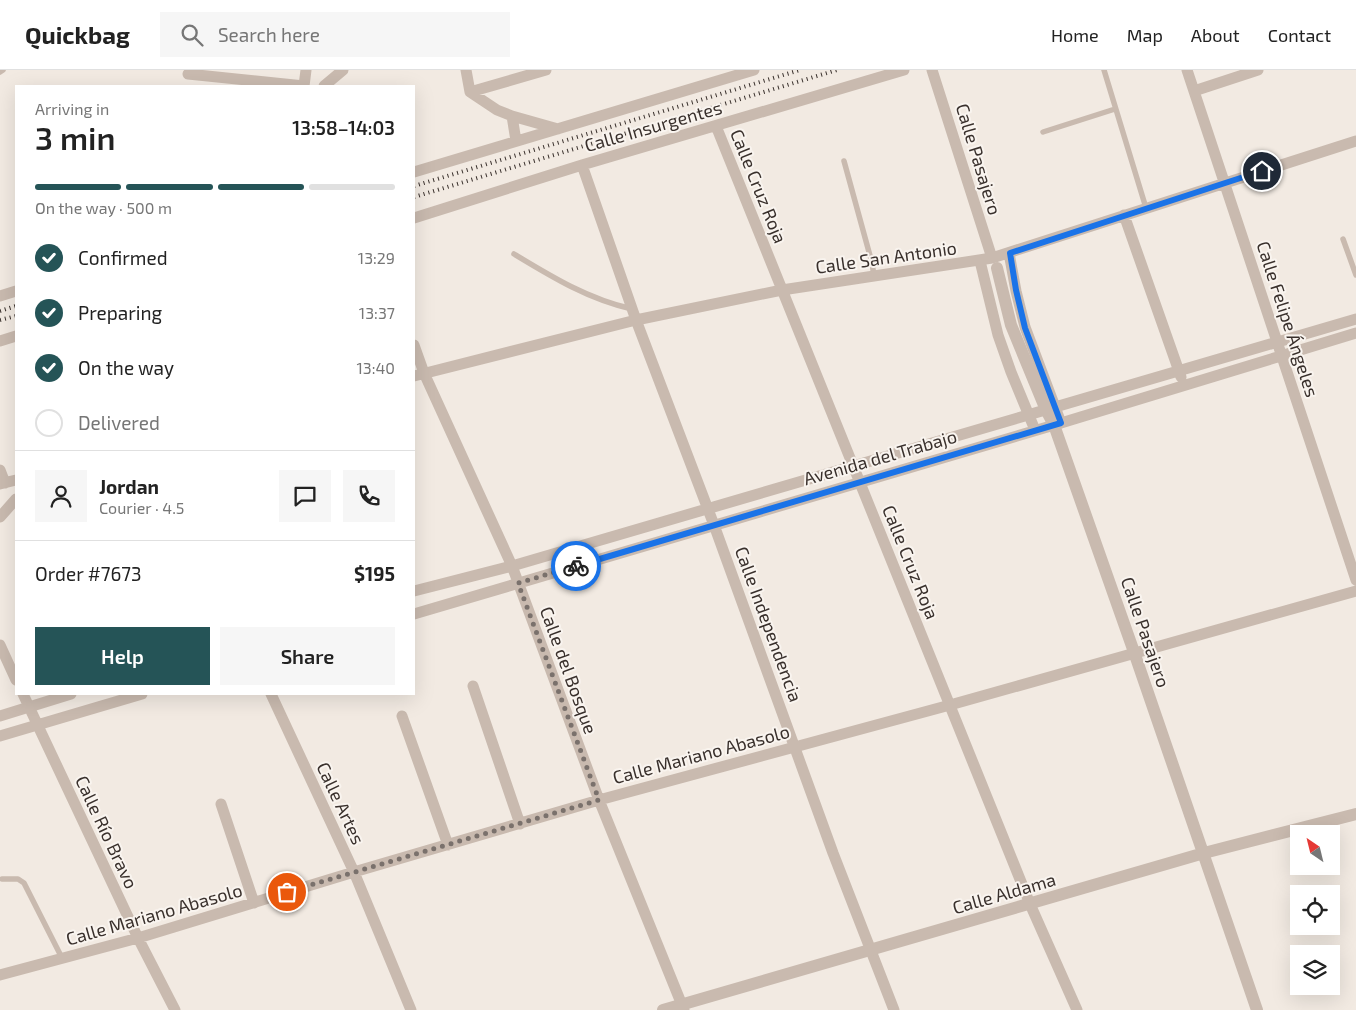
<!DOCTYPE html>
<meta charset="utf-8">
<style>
body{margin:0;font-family:"Exo 2",sans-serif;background:#f6f6f6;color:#222;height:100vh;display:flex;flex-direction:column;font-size:19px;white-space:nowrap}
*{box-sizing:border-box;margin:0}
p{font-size:16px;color:#767676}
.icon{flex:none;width:28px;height:28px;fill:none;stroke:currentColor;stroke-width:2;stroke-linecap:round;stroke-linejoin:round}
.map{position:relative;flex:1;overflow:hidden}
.panel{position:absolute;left:15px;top:15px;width:400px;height:610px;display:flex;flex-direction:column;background:#fff;border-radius:0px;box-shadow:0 5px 20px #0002}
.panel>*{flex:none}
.needle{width:32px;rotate:325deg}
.fabs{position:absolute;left:1290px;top:755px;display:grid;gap:10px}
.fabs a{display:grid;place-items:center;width:50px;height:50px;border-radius:0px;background:#fff;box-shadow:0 5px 20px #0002;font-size:25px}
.pin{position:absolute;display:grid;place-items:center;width:42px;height:42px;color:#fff;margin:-21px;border:2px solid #fff;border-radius:50%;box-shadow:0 1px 5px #0007}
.courier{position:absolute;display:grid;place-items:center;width:50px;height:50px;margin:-25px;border:4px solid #1a73e8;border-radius:50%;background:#fff;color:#222;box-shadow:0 1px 6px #0007}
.overview em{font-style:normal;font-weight:600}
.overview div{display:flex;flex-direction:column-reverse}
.overview{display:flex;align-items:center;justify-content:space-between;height:85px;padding:0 20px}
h1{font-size:32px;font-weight:600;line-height:38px}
.bar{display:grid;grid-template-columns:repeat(4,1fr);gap:8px 5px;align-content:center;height:60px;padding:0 20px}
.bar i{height:6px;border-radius:4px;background:#e0e0e0}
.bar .on{background:#255457}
.bar p{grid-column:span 4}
.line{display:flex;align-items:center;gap:12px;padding:0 20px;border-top:1px solid #e0e0e0}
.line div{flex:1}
.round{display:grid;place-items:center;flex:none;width:52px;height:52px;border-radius:0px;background:#f6f6f6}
ol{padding:0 20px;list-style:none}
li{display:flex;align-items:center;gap:15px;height:55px}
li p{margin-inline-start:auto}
li .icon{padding:5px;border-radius:50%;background:#255457;color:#fff;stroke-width:4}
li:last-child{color:#767676}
li i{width:28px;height:28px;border:2px solid #e0e0e0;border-radius:50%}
.cta{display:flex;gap:10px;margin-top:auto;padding:10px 20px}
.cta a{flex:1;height:58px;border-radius:0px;background:#255457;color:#fff;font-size:20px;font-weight:600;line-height:58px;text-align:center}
.cta a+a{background:#f6f6f6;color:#222}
header{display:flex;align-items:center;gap:30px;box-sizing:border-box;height:70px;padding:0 25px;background:#fff;border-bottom:1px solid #e0e0e0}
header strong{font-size:24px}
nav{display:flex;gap:28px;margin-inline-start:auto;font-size:18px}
.search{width:350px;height:45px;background:#f6f6f6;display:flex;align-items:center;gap:12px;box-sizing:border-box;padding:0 18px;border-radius:0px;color:#767676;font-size:19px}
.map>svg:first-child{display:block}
</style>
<header>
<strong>Quickbag</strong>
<div class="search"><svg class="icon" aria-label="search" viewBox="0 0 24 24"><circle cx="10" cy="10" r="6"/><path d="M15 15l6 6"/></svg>Search here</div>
<nav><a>Home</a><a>Map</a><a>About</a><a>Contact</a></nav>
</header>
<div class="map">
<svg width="1356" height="940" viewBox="0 0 1356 940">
<rect width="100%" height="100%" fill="#f2eae2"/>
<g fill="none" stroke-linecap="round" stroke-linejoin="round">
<path stroke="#c9baaf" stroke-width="5.5" d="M1104,0L1146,138
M0,2L3,0
M1043,62L1115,39
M844,91L872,193L874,206
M1343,169L1356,205
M514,184C552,207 588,229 632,239
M2,809H18L24,813L62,888"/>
<path stroke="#c9baaf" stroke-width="11" d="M466,0L470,22L497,40L512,46L558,59
M932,0L992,188
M1187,0L1356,510
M188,4L304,16
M304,16L306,0
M324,16L343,0
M1194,21L1258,0
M470,22L546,0
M512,46L516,71
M716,56L1030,834L1077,940
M582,95L636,250L714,455L833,783L894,940
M414,102L754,0
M1124,145L1181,307
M414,148L582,95L904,0
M1009,183L1016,221L1025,257L1061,353
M980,191L998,265L1011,302L1035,360
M0,226L16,221
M0,271L16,266
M414,275L424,303L512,496L599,730L684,940
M414,306L636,250L782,220L992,188L1356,71
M0,400L5,413
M0,414L16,410
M0,447L16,429
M414,521L512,496L1356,249
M414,544L1061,353L1356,263
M0,575L16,610
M473,616L520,754
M23,624L138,868L175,940
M271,624L354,802L411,940
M0,646L71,624
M402,646L448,775
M0,666L142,624
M221,734L254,833
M0,905L138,868L354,802L599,730L950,635L1356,521"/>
<path stroke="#c9baaf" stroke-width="12" d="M997,198L1011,255L1046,340L1054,355L1134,582L1257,940
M663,940L1204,783L1356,744"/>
<path stroke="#39302c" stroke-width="4" stroke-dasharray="1 4" stroke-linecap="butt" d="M414,116L800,0
M414,127L837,0
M0,241L16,236
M0,250L16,246"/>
</g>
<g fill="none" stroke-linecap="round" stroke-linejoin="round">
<path stroke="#7a716c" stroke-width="5" stroke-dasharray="0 9" d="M287,822L599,730L518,513L576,496"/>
<path stroke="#1a73e8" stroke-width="6" d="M576,496L1061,353L1025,258L1016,220L1010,183L1262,101"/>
</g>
<g text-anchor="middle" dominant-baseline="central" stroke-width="4" stroke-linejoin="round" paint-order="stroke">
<g font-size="18" fill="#39302c" stroke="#f9f4ef">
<text transform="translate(653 56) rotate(-16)">Calle Insurgentes</text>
<text transform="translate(979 89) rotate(73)">Calle Pasajero</text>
<text transform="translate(759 116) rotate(68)">Calle Cruz Roja</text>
<text transform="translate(886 187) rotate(-8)">Calle San Antonio</text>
<text transform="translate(1288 249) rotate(72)">Calle Felipe Ángeles</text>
<text transform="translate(880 387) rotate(-16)">Avenida del Trabajo</text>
<text transform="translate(911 492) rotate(68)">Calle Cruz Roja</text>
<text transform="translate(769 554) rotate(70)">Calle Independencia</text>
<text transform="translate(1146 562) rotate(71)">Calle Pasajero</text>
<text transform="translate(569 600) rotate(70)">Calle del Bosque</text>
<text transform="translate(701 684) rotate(-15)">Calle Mariano Abasolo</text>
<text transform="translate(341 733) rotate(65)">Calle Artes</text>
<text transform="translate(107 762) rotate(65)">Calle Río Bravo</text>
<text transform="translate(1004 823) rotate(-16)">Calle Aldama</text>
<text transform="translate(154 844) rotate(-16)">Calle Mariano Abasolo</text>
</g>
</g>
</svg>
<div class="fabs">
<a><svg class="needle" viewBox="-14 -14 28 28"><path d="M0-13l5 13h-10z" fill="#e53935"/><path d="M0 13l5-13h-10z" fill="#767676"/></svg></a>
<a><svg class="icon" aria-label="locate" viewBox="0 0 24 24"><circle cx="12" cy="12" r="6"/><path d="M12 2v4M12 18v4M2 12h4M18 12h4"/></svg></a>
<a><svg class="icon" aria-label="layers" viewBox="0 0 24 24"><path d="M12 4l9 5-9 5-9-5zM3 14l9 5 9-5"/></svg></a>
</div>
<div class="pin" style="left:287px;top:822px;background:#ea580c"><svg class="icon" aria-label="bag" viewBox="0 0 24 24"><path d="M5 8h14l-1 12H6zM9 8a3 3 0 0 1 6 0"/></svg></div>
<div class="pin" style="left:1262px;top:101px;background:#1f2937"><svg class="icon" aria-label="home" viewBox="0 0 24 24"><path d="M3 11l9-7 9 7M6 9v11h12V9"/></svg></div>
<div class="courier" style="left:576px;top:496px"><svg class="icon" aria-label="bike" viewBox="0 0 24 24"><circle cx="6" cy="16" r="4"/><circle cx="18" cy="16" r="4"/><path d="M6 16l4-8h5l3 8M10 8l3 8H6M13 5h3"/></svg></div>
<section class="panel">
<div class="overview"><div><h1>3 min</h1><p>Arriving in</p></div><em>13:58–14:03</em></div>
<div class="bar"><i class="on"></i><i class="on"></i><i class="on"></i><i></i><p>On the way · 500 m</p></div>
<ol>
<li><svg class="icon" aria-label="check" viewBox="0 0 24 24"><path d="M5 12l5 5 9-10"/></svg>Confirmed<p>13:29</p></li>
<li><svg class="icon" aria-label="check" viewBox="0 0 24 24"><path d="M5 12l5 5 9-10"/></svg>Preparing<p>13:37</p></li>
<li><svg class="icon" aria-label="check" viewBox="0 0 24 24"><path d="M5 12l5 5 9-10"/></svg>On the way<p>13:40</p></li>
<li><i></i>Delivered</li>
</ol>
<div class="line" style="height:90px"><a class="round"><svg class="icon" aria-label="person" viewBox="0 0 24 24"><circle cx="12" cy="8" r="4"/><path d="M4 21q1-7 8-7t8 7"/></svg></a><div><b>Jordan</b><p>Courier · 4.5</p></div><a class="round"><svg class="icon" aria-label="chat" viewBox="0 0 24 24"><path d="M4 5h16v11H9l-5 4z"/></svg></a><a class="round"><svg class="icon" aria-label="phone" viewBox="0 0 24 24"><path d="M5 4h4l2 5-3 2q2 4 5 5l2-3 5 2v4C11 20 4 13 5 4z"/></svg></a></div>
<div class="line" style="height:65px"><div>Order #7673</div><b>$195</b></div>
<div class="cta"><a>Help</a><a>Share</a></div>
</section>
</div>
